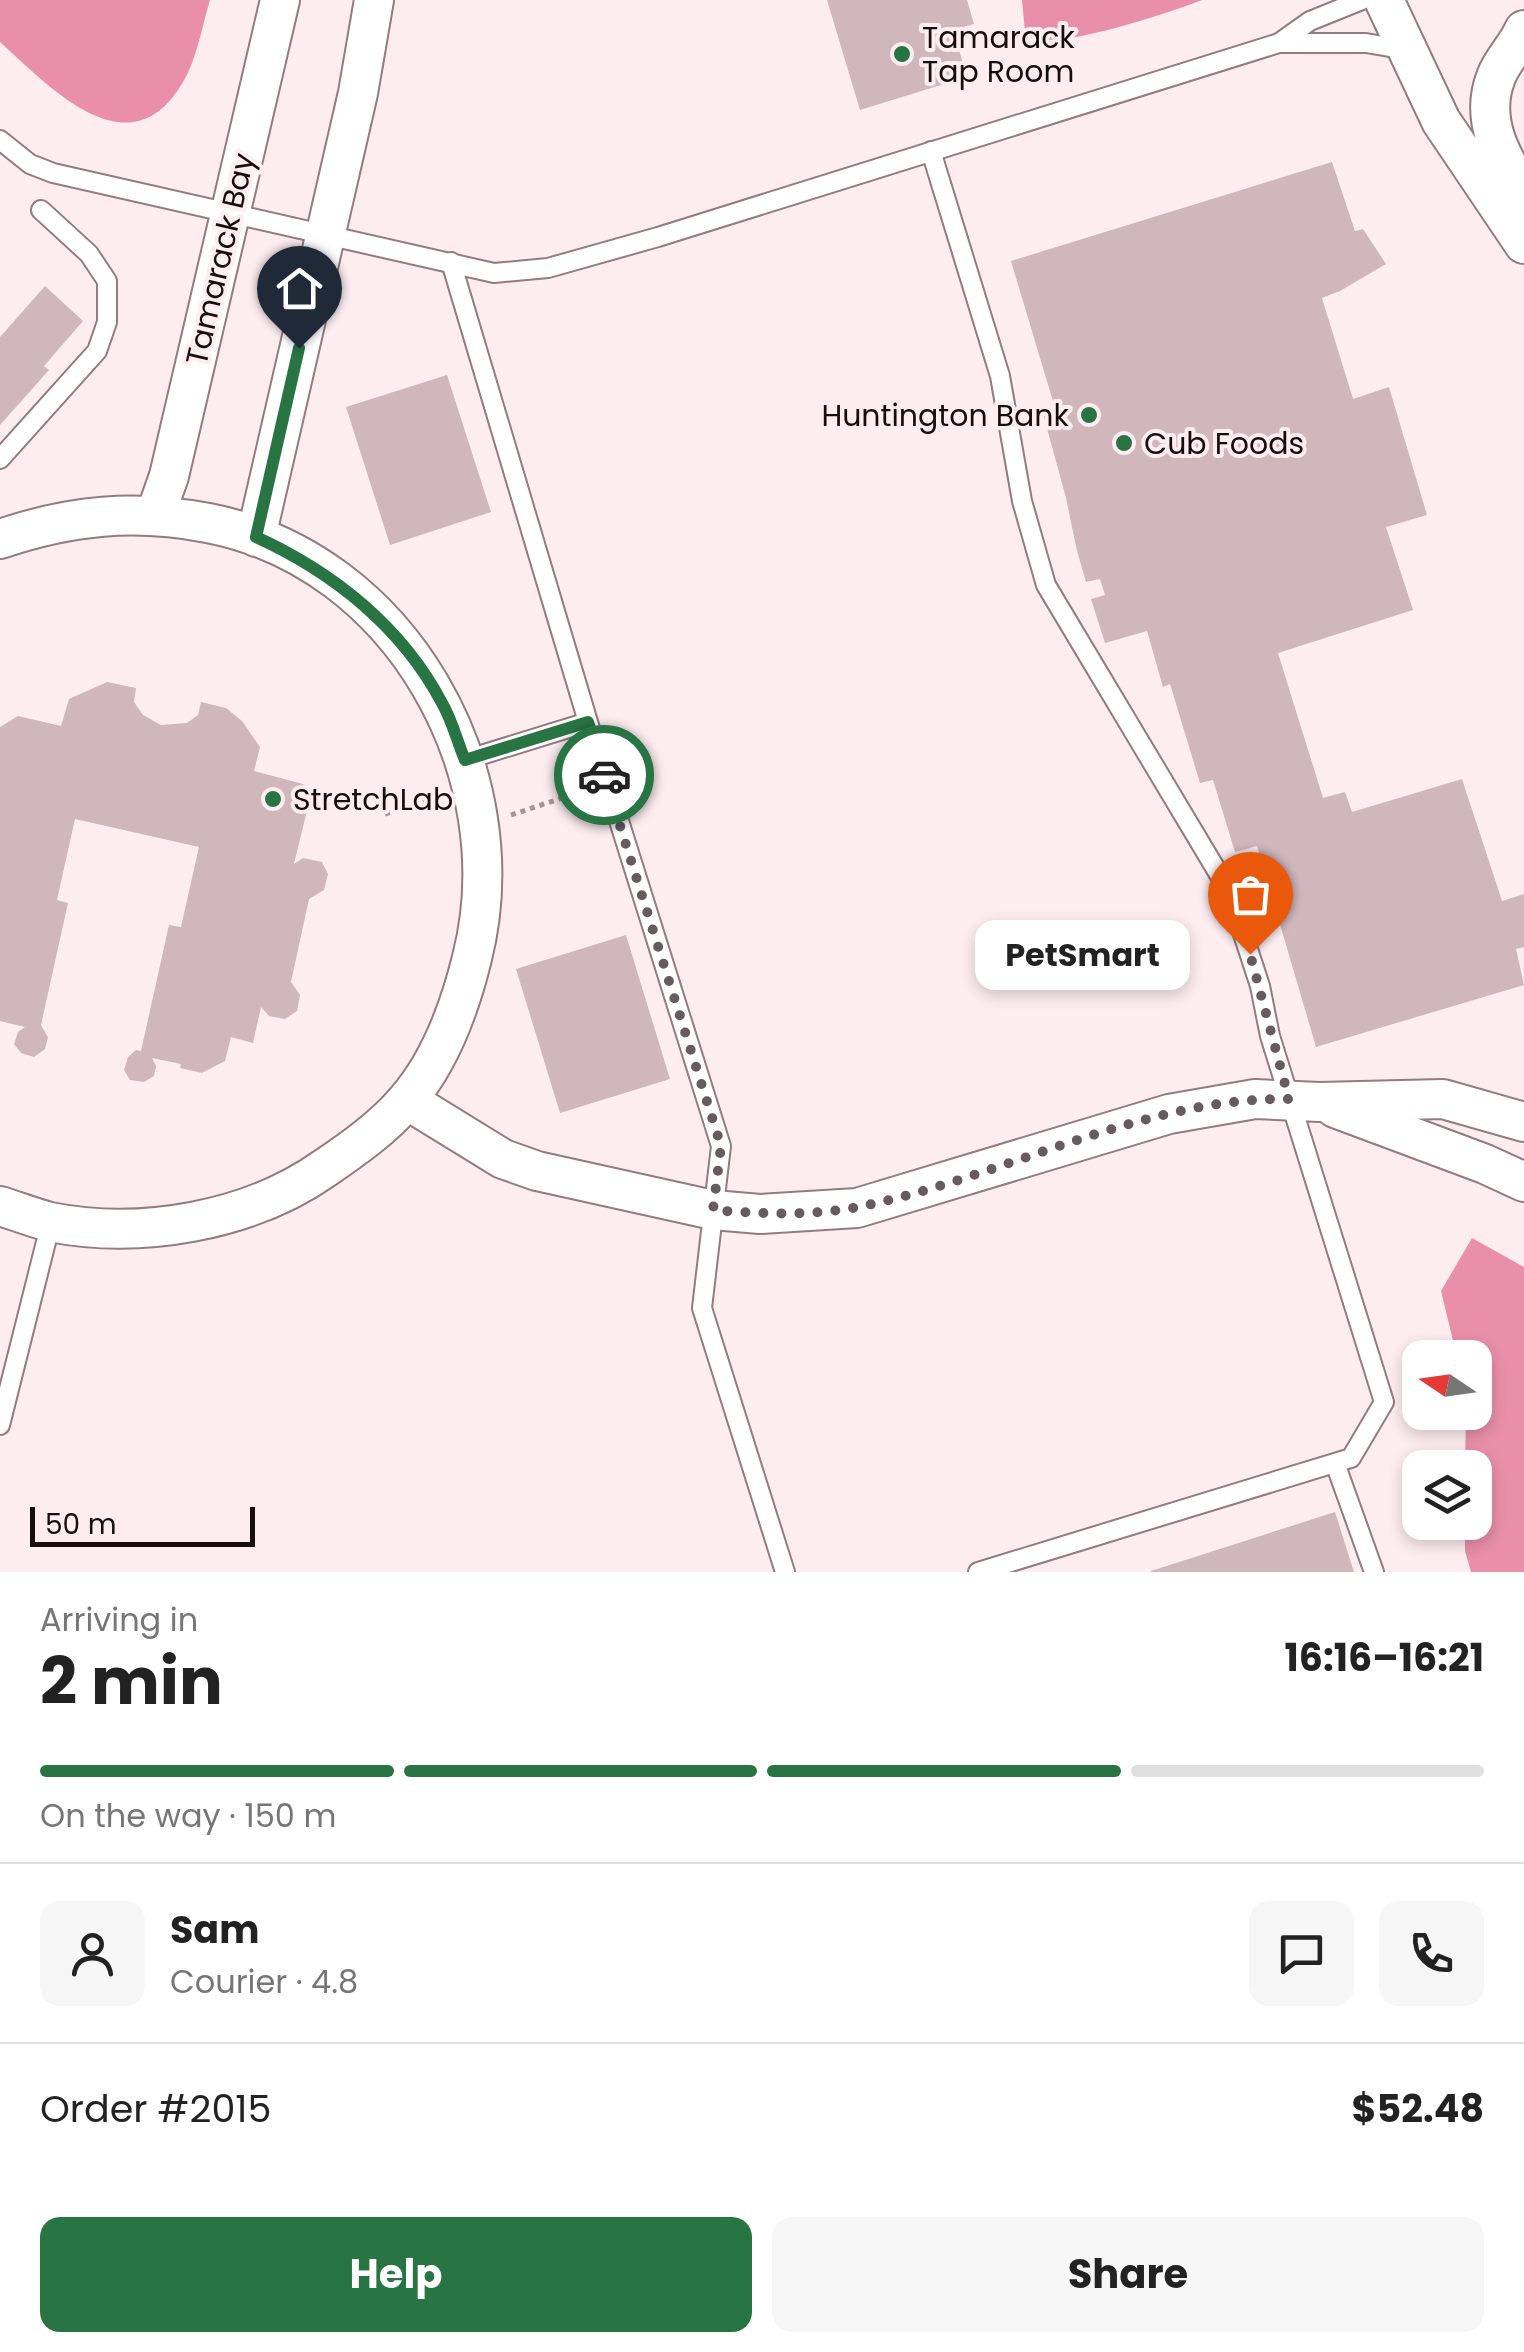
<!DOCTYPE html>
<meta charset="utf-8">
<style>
body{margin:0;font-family:Poppins,sans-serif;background:#f6f6f6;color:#222;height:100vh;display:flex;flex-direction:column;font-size:38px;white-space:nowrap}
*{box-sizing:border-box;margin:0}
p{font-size:32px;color:#767676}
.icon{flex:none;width:55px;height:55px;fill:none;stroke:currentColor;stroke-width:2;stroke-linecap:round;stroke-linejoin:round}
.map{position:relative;height:1572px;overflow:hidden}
.panel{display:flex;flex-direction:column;background:#fff;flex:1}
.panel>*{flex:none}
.needle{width:65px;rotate:283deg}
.controls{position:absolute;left:1402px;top:1340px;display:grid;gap:20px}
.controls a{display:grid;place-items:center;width:90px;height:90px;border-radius:20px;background:#fff;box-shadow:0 5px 15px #0003;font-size:50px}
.scale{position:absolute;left:30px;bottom:25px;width:225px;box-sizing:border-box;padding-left:10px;border:5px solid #150d0f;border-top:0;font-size:28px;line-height:35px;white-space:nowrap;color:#150d0f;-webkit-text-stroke:8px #fdedf1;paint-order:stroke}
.pin{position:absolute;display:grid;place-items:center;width:85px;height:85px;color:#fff;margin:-102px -42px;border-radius:50% 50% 50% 0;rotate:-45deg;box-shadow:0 0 10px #0007}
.pin .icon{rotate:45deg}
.courier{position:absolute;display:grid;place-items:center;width:100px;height:100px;margin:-50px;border:8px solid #297443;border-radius:50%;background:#fff;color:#222;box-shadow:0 2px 12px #0007}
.bubble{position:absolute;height:70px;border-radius:20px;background:#fff;box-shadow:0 5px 15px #0003;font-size:32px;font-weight:700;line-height:70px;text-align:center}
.summary em{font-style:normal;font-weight:700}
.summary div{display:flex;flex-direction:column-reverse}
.summary{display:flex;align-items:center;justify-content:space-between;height:170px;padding:0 40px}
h1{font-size:65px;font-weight:700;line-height:75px}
.bar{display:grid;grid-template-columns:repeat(4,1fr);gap:15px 10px;align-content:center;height:120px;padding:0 40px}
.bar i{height:12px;border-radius:8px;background:#e0e0e0}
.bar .on{background:#297443}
.bar p{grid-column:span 4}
.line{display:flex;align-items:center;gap:25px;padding:0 40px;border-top:2px solid #e0e0e0}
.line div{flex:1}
.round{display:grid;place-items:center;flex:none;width:105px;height:105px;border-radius:20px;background:#f6f6f6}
.action{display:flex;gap:20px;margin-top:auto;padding:20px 40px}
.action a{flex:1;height:115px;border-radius:20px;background:#297443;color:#fff;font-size:40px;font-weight:700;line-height:115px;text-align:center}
.action a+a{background:#f6f6f6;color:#222}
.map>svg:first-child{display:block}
</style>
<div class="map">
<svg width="1524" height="1572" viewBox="0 0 1524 1572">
<rect width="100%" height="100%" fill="#fdedf1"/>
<path fill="#e98fa9" d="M0,0H210C202,26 197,59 183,82C130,174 50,87 0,42Z
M1022,0H1202C1172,12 1068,46 1040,39C1035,37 1030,34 1025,32Z
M1472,1238L1524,1267V1572H1471L1465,1551V1523L1475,1522V1468L1465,1467L1466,1413L1475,1412V1358L1457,1357L1441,1291Z"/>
<path fill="#cfb7bc" d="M827,0H967L974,24L953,30L967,77L860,110Z
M1332,162L1355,231L1363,229L1386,264L1340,291L1322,298L1353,399L1389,387L1427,515L1386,527L1413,610L1278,653L1323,798L1345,792L1352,812L1462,779L1502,901L1524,894V947L1516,949L1524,985L1316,1047L1257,846L1235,852L1213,780L1200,783L1170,684L1163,687L1147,631L1105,643L1091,599L1105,595L1100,579L1086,582L1077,551L1066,498L1042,410L1055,408L1011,261Z
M45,286L83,321L44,366L49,370L0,425V337Z
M447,375L491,512L390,545L346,407Z
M107,682L136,688L134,702L143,715L161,725L187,723L198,715L201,702L226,708L242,721L260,747L254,771L303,784L311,794L294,864L303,858L322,862L328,874L324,890L309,899L291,982L300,995L297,1011L285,1019L269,1016L261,1007L253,1043L231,1037L225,1061L202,1073L180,1068L181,1064L152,1058L156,1066L154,1076L144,1082L130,1080L124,1070L128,1057L136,1050L141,1051L169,925L181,927L199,847L75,819L57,900L68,903L41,1025L48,1037L45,1049L34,1057L21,1053L14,1044L18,1032L25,1027L0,1021V727L18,716L61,726L69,699Z
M626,935L670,1079L560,1113L516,969Z
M1335,1512L1354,1572H1151V1571Z"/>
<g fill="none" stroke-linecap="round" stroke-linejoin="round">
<defs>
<path id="service" d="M1279,43L1310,21L1362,0
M0,140L30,164L53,173L494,273L548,268L658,237L1279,43H1366L1407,50
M931,151L1000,376L1022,501L1046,585L1229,891L1260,986L1270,1036L1384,1402L1351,1458L978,1572
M451,262L588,722L721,1146L702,1308L785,1572
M0,459L97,351L107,322V281L89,254L41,210
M465,760L588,722
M0,1425L51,1222
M1335,1463L1374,1572"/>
<path id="minor" d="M1384,0L1441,121L1524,244
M1524,30C1517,47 1502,60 1496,77C1479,120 1502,158 1524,194
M155,516L169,476L280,0
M256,537L358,93L374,0
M0,539C71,515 134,509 208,523C401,560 519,773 472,958C460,1007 440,1062 406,1101C384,1127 353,1149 325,1168C250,1221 141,1240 50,1222C34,1218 16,1211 0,1206
M407,1100L503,1159L537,1171L713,1210L760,1214L857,1208L1169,1114L1255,1099L1319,1102L1443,1099L1524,1122
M1335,1108L1485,1164L1524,1182"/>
</defs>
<use href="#service" stroke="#927b81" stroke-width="22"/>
<use href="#minor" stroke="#927b81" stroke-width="42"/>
<path stroke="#a29598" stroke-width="5" stroke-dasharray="5 5" stroke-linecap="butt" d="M385,814L432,799L440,801
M511,815L586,790"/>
<use href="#service" stroke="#fff" stroke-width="18"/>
<use href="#minor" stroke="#fff" stroke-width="38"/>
</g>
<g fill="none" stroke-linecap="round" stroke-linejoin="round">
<path stroke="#665b5e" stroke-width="10" stroke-dasharray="0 18" d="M604,775L721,1146L713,1210C761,1214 811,1216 858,1207C1000,1179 1143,1097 1289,1099L1250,954"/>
<path stroke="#297443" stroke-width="12" d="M299,348L256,537C333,572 402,627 442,703C452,720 457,741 465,760L588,722L604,775"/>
</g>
<g fill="#297443" stroke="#fdedf1" stroke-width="4">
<circle cx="902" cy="54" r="10"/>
<circle cx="1089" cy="415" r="10"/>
<circle cx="1124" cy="443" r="10"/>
<circle cx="273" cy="799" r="10"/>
</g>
<g text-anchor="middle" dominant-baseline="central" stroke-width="8" stroke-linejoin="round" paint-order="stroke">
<g font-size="30" fill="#150d0f" stroke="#fdedf1" text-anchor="start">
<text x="922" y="37">Tamarack<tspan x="922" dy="34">Tap Room</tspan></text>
<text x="1069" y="415" text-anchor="end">Huntington Bank</text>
<text x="1144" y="443">Cub Foods</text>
<text x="293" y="799">StretchLab</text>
</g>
<g font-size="30" fill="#150d0f" stroke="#fdedf1">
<text transform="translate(220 259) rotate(-77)">Tamarack Bay</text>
</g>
</g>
</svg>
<div class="controls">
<a><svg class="needle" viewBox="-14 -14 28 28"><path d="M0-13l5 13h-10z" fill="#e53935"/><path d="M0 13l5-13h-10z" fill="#767676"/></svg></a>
<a><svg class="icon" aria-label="layers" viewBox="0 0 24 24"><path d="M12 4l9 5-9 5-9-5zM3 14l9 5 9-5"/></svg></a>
</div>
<div class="scale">50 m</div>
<div class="pin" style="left:1250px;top:954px;background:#ea580c"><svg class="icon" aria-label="bag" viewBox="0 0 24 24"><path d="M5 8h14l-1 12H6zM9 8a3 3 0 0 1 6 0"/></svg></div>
<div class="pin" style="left:299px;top:348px;background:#1f2937"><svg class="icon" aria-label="home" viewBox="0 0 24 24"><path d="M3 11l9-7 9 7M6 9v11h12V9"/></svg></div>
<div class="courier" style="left:604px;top:775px"><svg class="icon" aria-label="car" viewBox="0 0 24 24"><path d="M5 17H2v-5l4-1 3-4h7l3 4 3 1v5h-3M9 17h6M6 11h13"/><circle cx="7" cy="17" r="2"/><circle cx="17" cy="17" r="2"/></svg></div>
<div class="bubble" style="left:975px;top:920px;width:215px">PetSmart</div>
</div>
<section class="panel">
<div class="summary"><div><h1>2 min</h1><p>Arriving in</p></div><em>16:16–16:21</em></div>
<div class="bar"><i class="on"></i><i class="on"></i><i class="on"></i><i></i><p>On the way · 150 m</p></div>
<div class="line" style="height:180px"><a class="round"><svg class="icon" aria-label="person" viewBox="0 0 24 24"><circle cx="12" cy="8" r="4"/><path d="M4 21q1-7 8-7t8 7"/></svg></a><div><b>Sam</b><p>Courier · 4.8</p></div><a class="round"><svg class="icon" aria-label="chat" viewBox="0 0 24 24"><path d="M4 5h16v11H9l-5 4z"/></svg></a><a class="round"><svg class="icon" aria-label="phone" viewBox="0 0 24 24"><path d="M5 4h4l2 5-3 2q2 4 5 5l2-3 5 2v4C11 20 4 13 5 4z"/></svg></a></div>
<div class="line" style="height:130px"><div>Order #2015</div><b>$52.48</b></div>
<div class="action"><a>Help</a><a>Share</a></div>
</section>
